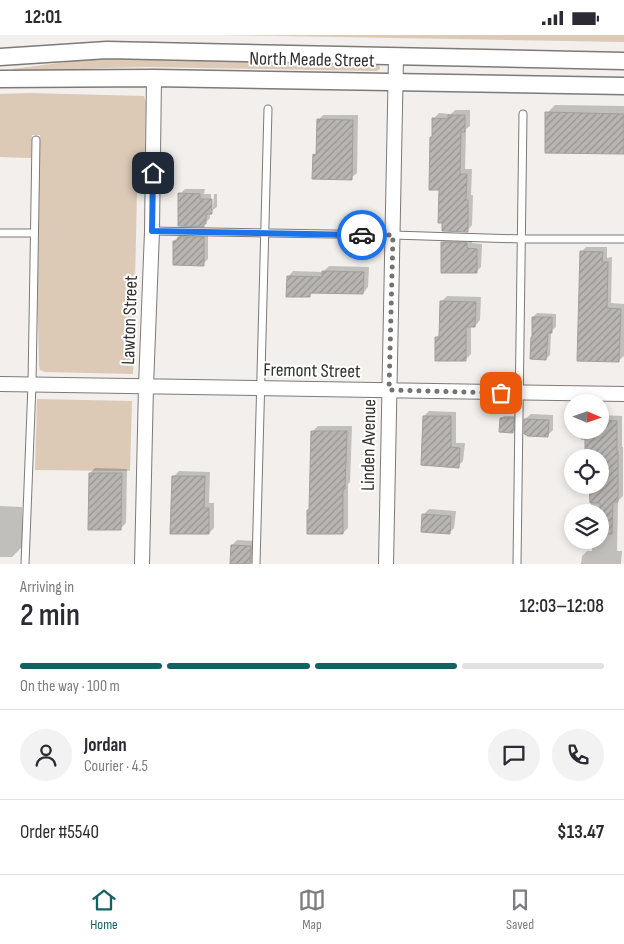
<!DOCTYPE html>
<meta charset="utf-8">
<style>
body{margin:0;font-family:"Sofia Sans Condensed",sans-serif;background:#f2f2f3;color:#2b2b33;height:100vh;display:flex;flex-direction:column;font-size:19px;white-space:nowrap}
*{box-sizing:border-box;margin:0}
p{font-size:16px;color:#7c7c81}
.icon{flex:none;width:28px;height:28px;fill:none;stroke:currentColor;stroke-width:2;stroke-linecap:round;stroke-linejoin:round}
.map{position:relative;height:529px;overflow:hidden}
.drawer{display:flex;flex-direction:column;background:#fff;flex:1}
.drawer>*{flex:none}
.needle{width:32px;rotate:92deg}
.fabs{position:absolute;left:564px;top:359px;display:grid;gap:10px}
.fabs a{display:grid;place-items:center;width:45px;height:45px;border-radius:50%;background:#fff;box-shadow:0 2px 8px #0003;font-size:25px}
.pin{position:absolute;display:grid;place-items:center;width:42px;height:42px;color:#fff;margin:-21px;border-radius:10px;box-shadow:0 2px 8px #0006}
.courier{position:absolute;display:grid;place-items:center;width:50px;height:50px;margin:-25px;border:4px solid #1a73e8;border-radius:50%;background:#fff;color:#222;box-shadow:0 1px 6px #0007}
.head em{font-style:normal;font-weight:600}
.head div{display:flex;flex-direction:column-reverse}
.head{display:flex;align-items:center;justify-content:space-between;height:85px;padding:0 20px}
h1{font-size:32px;font-weight:600;line-height:38px}
.bar{display:grid;grid-template-columns:repeat(4,1fr);gap:8px 5px;align-content:center;height:60px;padding:0 20px}
.bar i{height:6px;border-radius:4px;background:#e1e1e2}
.bar .active{background:#126262}
.bar p{grid-column:span 4}
.line{display:flex;align-items:center;gap:12px;padding:0 20px;border-top:1px solid #e1e1e2}
.line div{flex:1}
.round{display:grid;place-items:center;flex:none;width:52px;height:52px;border-radius:26px;background:#f2f2f3}
.status{display:flex;justify-content:space-between;align-items:center;height:35px;padding:0 25px;background:#fff;direction:ltr}
.status svg{height:14px;fill:currentColor}
.dock{display:flex;justify-content:space-around;align-items:center;height:70px;border-top:1px solid #e1e1e2;background:#fff;font-size:14px;color:#7c7c81}
.dock a{display:grid;justify-items:center;gap:2px}
.dock .active{color:#126262}
.map>svg:first-child{display:block}
</style>
<div class="status"><b>12:01</b><svg viewBox="0 0 49 12"><path d="M0 12V9h3v3zM5 12V6h3v6zM10 12V3h3v9zM15 12V0h3v12zM26 1h20v11H26zM47 4h2v5h-2z"/></svg></div>
<div class="map">
<svg width="624" height="529" viewBox="0 0 624 529">
<defs>
<pattern id="building-hatch" width="6" height="6" patternUnits="userSpaceOnUse" patternTransform="scale(1.25)"><rect width="6" height="6" fill="#b8b5b2"/><path d="M-1 1l2-2M0 6l6-6M5 7l2-2" fill="none" stroke="#969491"/></pattern>
</defs>
<rect width="100%" height="100%" fill="#f2efec"/>
<path fill="#dcc9b6" d="M221,0H624V7Z
M108,23L376,28L380,32V34L376,36L149,32L106,33L13,37L12,34L90,24Z
M29,58L144,61L146,68L144,157H137L133,339L45,337L40,335L39,331L37,248L40,100H32L31,123L0,122V59Z
M37,364L132,366L130,436L35,435Z"/>
<path fill="#0003" d="M555,70L624,71V117L547,78Z
M455,75H470V91L466,94L465,134H472L471,160H473L472,190L467,196L440,154L431,103L433,101V84L439,78L451,79Z
M323,80H358L357,138L351,143L314,120L317,117L318,85Z
M185,154H205L204,159H211V174H213L214,159H217V172L210,177V183L203,190L180,159Z
M184,197H208V224L203,229L174,206Z
M448,202L472,203V208L482,209L481,232L476,237L443,207Z
M586,212H607V223L612,222L611,268L624,269V321L618,326L581,217Z
M329,231L369,232L368,252L363,258L314,257L309,261L288,242L293,236L323,237Z
M447,261L481,262L480,285L475,291H471V319L465,325L436,303L440,299L441,267Z
M537,278L556,279V292L551,296L550,320L546,324L533,282Z
M429,376L456,377V408H465L463,426L458,431L424,381Z
M531,379L553,380V395L547,401L525,384Z
M600,380L622,381V412H623V461L618,466L617,516H622L621,529H581L582,521L587,516H592V505H600V478H591V450H600V422H586L587,405H581V395H600Z
M504,381H515V395L513,397L501,383Z
M318,391H352L350,447L348,449V493L343,498L308,475L310,474L312,397Z
M95,433L127,434L126,488L121,493L90,438Z
M179,436L210,437L209,468H214V493L209,498L173,442Z
M0,471L22,472V512L12,522H0Z
M429,474L456,476L454,493L449,498L424,479Z
M237,505L256,506L255,524L250,529L231,528L232,510Z"/>
<path fill="url(#building-hatch)" stroke="#a29f9c" d="M545,77L624,79V119L545,118Z
M448,80H465V97H461L460,139H467L466,165H468V197L442,196V188H438L439,155H429L430,102H432V83L448,84Z
M317,84L353,85L352,145L312,144L313,119L316,120Z
M178,158L200,159V164H212V179H206V189H204V192L178,191Z
M178,202H204V231L173,230V206H177Z
M441,207L467,208V213L477,214V238H441Z
M580,216L603,217L602,227H608L607,273L621,274L619,327L577,326Z
M322,236L364,237L363,259L310,258V262H286L287,241L322,242Z
M440,266L476,267L475,292H466V326H435V302H439Z
M532,282H552V298H548L546,325L530,324L531,302H532Z
M423,381H451V412L460,413L459,433L421,430Z
M500,383H514L513,398L499,397Z
M524,384L549,385L548,402L527,401V400L524,399Z
M600,385L617,386V416H618V467H613L612,499H600V468H590L589,450H600V422H585V395H600Z
M311,396H347L345,454H343V499H307V475H309Z
M89,438H122L121,495H88Z
M172,441H205L204,473H209V499H170Z
M422,479L451,481L450,499L421,497Z
M231,510L251,511L250,529H230Z"/>
<g fill="none" stroke-linecap="round" stroke-linejoin="round">
<defs>
<path id="service" d="M152,196L393,200L522,204H624
M0,198H34
M25,529L32,349L36,105
M256,529L268,74
M517,529L523,79"/>
<path id="minor" d="M0,349L624,359
M142,529L146,351L152,196L154,43
M386,529L396,22"/>
<path id="tertiary" d="M0,22L107,15L624,26
M0,44L154,43L624,51"/>
</defs>
<use href="#service" stroke="#7d7a77" stroke-width="9"/>
<use href="#minor" stroke="#7d7a77" stroke-width="16"/>
<use href="#tertiary" stroke="#7d7a77" stroke-width="19"/>
<use href="#service" stroke="#fff" stroke-width="7"/>
<use href="#minor" stroke="#fff" stroke-width="14"/>
<use href="#tertiary" stroke="#fff" stroke-width="16"/>
</g>
<g fill="none" stroke-linecap="round" stroke-linejoin="round">
<path stroke="#757371" stroke-width="5" stroke-dasharray="0 9" d="M362,200H393L389,355L501,358"/>
<path stroke="#1a73e8" stroke-width="6" d="M153,138L152,196L362,200"/>
</g>
<g text-anchor="middle" dominant-baseline="central" stroke-width="4" stroke-linejoin="round" paint-order="stroke">
<g font-size="19" fill="#31302f" stroke="#fff">
<text transform="translate(312 25) rotate(1)">North Meade Street</text>
<text transform="translate(130 285) rotate(-88)">Lawton Street</text>
<text transform="translate(312 336) rotate(1)">Fremont Street</text>
<text transform="translate(369 410) rotate(-89)">Linden Avenue</text>
</g>
</g>
</svg>
<div class="fabs">
<a><svg class="needle" viewBox="-14 -14 28 28"><path d="M0-13l5 13h-10z" fill="#e53935"/><path d="M0 13l5-13h-10z" fill="#7c7c81"/></svg></a>
<a><svg class="icon" aria-label="locate" viewBox="0 0 24 24"><circle cx="12" cy="12" r="6"/><path d="M12 2v4M12 18v4M2 12h4M18 12h4"/></svg></a>
<a><svg class="icon" aria-label="layers" viewBox="0 0 24 24"><path d="M12 4l9 5-9 5-9-5zM3 14l9 5 9-5"/></svg></a>
</div>
<div class="pin" style="left:501px;top:358px;background:#ea580c"><svg class="icon" aria-label="bag" viewBox="0 0 24 24"><path d="M5 8h14l-1 12H6zM9 8a3 3 0 0 1 6 0"/></svg></div>
<div class="pin" style="left:153px;top:138px;background:#1f2937"><svg class="icon" aria-label="home" viewBox="0 0 24 24"><path d="M3 11l9-7 9 7M6 9v11h12V9"/></svg></div>
<div class="courier" style="left:362px;top:200px"><svg class="icon" aria-label="car" viewBox="0 0 24 24"><path d="M5 17H2v-5l4-1 3-4h7l3 4 3 1v5h-3M9 17h6M6 11h13"/><circle cx="7" cy="17" r="2"/><circle cx="17" cy="17" r="2"/></svg></div>
</div>
<section class="drawer">
<div class="head"><div><h1>2 min</h1><p>Arriving in</p></div><em>12:03–12:08</em></div>
<div class="bar"><i class="active"></i><i class="active"></i><i class="active"></i><i></i><p>On the way · 100 m</p></div>
<div class="line" style="height:90px"><a class="round"><svg class="icon" aria-label="person" viewBox="0 0 24 24"><circle cx="12" cy="8" r="4"/><path d="M4 21q1-7 8-7t8 7"/></svg></a><div><b>Jordan</b><p>Courier · 4.5</p></div><a class="round"><svg class="icon" aria-label="chat" viewBox="0 0 24 24"><path d="M4 5h16v11H9l-5 4z"/></svg></a><a class="round"><svg class="icon" aria-label="phone" viewBox="0 0 24 24"><path d="M5 4h4l2 5-3 2q2 4 5 5l2-3 5 2v4C11 20 4 13 5 4z"/></svg></a></div>
<div class="line" style="height:65px"><div>Order #5540</div><b>$13.47</b></div>
</section>
<nav class="dock">
<a class="active"><svg class="icon" aria-label="home" viewBox="0 0 24 24"><path d="M3 11l9-7 9 7M6 9v11h12V9"/></svg>Home</a>
<a><svg class="icon" aria-label="map" viewBox="0 0 24 24"><path d="M3 6l6-2 6 2 6-2v14l-6 2-6-2-6 2zM9 4v14M15 6v14"/></svg>Map</a>
<a><svg class="icon" aria-label="saved" viewBox="0 0 24 24"><path d="M7 4h10v16l-5-4-5 4z"/></svg>Saved</a>
</nav>
